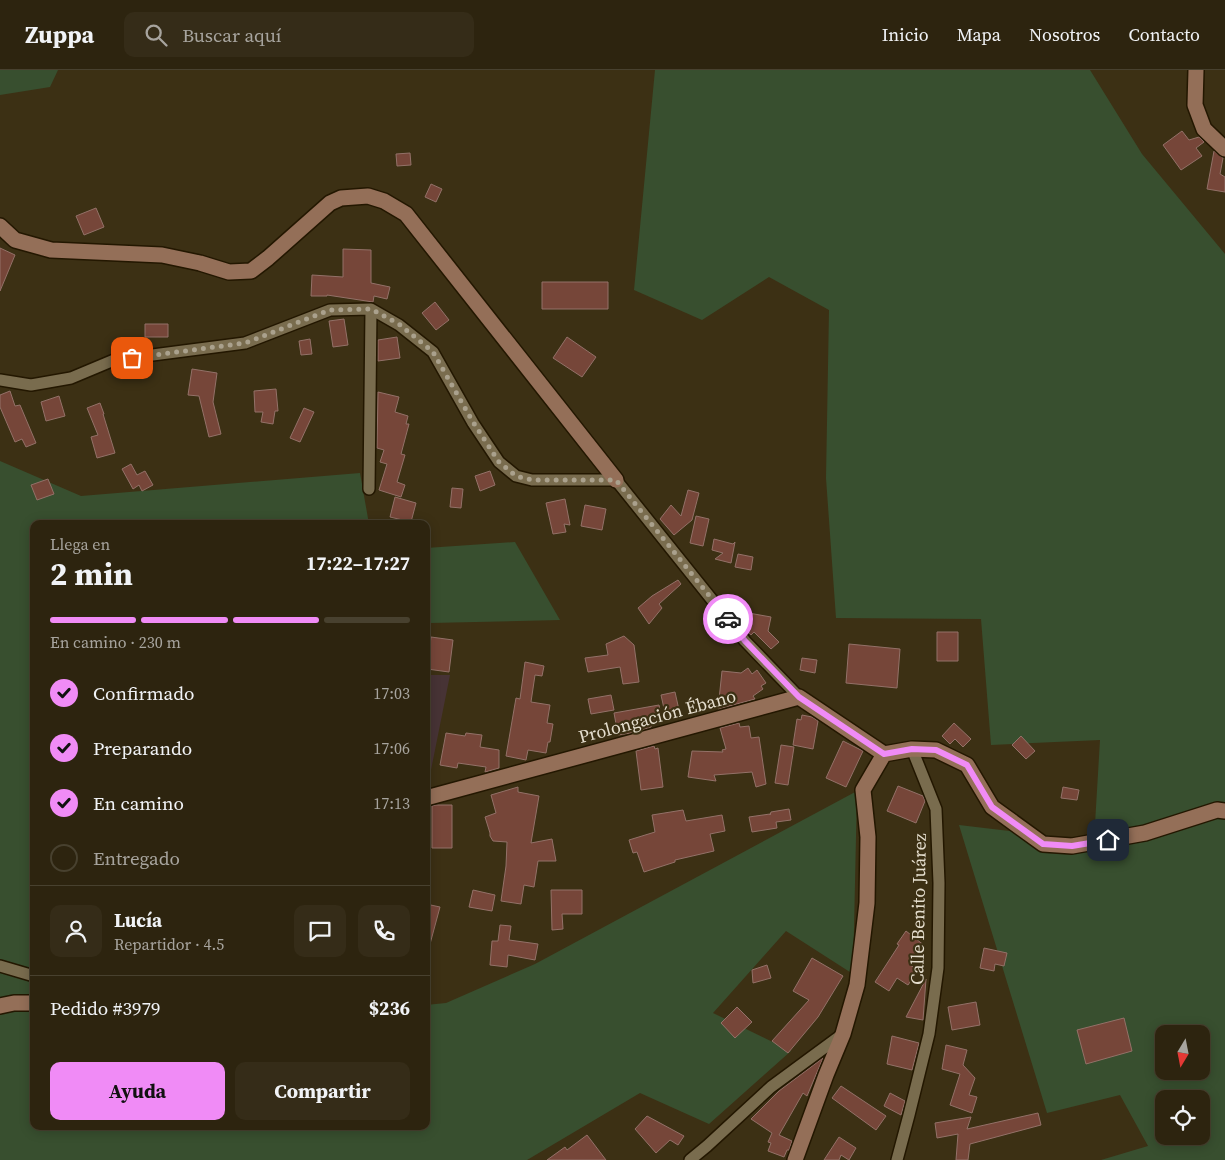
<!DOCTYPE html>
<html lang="es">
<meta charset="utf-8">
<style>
body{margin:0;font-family:"Source Serif 4",serif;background:#352c18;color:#f1f3f6;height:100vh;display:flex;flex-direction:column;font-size:19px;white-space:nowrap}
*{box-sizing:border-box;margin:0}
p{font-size:16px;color:#a7a49e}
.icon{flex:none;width:28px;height:28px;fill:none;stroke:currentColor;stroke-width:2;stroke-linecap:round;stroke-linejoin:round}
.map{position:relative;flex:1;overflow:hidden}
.details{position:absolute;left:30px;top:450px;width:400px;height:610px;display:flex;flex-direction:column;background:#2d240f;border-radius:10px;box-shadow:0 2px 12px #0003,0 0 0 1px #48412f}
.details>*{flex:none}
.needle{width:32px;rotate:190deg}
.fabs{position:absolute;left:1155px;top:955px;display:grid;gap:10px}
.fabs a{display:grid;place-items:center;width:55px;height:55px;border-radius:10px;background:#2d240f;box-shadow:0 2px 12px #0003,0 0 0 1px #48412f;font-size:25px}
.pin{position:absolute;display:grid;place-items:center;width:42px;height:42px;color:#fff;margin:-21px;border-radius:10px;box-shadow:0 2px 8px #0006}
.courier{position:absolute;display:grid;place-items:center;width:50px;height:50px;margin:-25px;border:4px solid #f08bf6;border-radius:50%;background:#fff;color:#222;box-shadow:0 1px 6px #0007}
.overview em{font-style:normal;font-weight:700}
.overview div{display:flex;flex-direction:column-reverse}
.overview{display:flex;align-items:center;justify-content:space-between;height:85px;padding:0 20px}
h1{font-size:32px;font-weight:700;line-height:38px}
.bar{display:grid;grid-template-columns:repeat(4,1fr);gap:8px 5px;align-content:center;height:60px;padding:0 20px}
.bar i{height:6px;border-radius:4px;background:#48412f}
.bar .on{background:#f08bf6}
.bar p{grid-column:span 4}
.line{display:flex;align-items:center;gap:12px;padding:0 20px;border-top:1px solid #48412f}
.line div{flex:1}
.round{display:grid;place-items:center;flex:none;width:52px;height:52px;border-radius:10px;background:#352c18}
ol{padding:0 20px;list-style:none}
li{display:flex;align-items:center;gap:15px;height:55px}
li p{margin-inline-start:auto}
li .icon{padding:5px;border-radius:50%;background:#f08bf6;color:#111;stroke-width:4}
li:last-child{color:#a7a49e}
li i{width:28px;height:28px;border:2px solid #48412f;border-radius:50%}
.button{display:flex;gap:10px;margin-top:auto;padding:10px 20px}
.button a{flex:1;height:58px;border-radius:10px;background:#f08bf6;color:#111;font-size:20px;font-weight:700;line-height:58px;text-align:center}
.button a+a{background:#352c18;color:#f1f3f6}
header{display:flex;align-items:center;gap:30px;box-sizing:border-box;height:70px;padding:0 25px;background:#2d240f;border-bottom:1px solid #48412f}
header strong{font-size:24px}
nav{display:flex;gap:28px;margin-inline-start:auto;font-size:18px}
.search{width:350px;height:45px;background:#352c18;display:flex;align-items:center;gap:12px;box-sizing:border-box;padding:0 18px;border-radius:10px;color:#a7a49e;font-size:19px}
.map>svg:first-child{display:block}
</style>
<header>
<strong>Zuppa</strong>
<div class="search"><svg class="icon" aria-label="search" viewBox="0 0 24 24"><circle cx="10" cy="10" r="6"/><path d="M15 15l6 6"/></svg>Buscar aquí</div>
<nav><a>Inicio</a><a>Mapa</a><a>Nosotros</a><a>Contacto</a></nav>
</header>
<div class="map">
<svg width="1225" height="1090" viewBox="0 0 1225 1090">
<rect width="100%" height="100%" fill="#3c3014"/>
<path fill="#473335" d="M426,605H450L428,715L426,716Z"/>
<path fill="#384f2f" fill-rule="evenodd" d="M0,0H58L50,17L0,25Z
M655,0H1090L1142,84L1225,184V1090H1101L1148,1076L1120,1025L1047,1043L959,755L1094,771L1100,670L991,675L981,549L836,548L826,408L829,240L769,207L702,250L634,220ZM1164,964H1201V1001H1164ZM1164,1029H1201V1066H1164Z
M0,391L81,426L360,403L369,454H34V1056H426V935L446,933L535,894L857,721L853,904L786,861L713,943L791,981L709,1054L640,1023L527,1090H0Z
M515,472L560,550L430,553L426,562V478Z"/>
<path fill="#764639" stroke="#937168" d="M1182,61L1189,70L1199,67L1204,72L1196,78L1202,86L1181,100L1163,75Z
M1214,81L1223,88L1220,104L1225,107V122L1207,119Z
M410,83L411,95L397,96L396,84Z
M431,114L442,119L436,132L425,127Z
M96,138L104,157L84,165L76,146Z
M0,178L15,185L0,221Z
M343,179L371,180V213L390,217L387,229L374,226L373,232L327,225V226H311L312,205L343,207Z
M542,212H608V239H542Z
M435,232L449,250L436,260L422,243Z
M344,249L348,275L333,277L329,251Z
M145,254H168V267H145Z
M397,267L400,288L378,291V270Z
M567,267L596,287L582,307L553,288Z
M310,269L312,284L301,285L299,271Z
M192,299L217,303L213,332L221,364L209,367L199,326L188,325Z
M276,319L278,341H275L273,354L261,352L263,342H255L254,321Z
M10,321L15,336L20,335L36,373L26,377L22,369L15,372L0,337V325Z
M378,322L399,327L395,342L408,346L406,354H409L401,384L405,385L397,412L405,415L401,427L379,420L387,394L380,392L384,380L377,378Z
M59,326L65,346L46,351L41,332Z
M100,333L104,344H103L115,383L97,388L91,367L98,365L87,338Z
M304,338L314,342L300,372L290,368Z
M131,394L137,405L145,401L153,415L142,421L139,415L133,419L122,399Z
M490,401L495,415L480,421L475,406Z
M48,409L54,424L37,430L31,415Z
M452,418L463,419L461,438L450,437Z
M688,420L699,423L692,450L674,465L660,449L671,435L681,446Z
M395,427L416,433L411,452L390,447Z
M565,429L570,455L564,454L566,462L553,464L546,433Z
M585,435L606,439L602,460L581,456Z
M696,446L709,449L703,476L690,473Z
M714,469L733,474L735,472L731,493L715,489L723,483L712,480Z
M738,484L753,487L751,500L735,497Z
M678,510L681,514L659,534L662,538L649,554L638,538L652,526Z
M743,542L771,547L768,561L779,572L771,579L754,562L751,565L736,548Z
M937,562H958V591H937Z
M624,566L634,575L639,612L623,614L620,597L588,602L585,588L608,585L606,574Z
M431,567L453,570L449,602L427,599Z
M849,574L900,579L897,618L846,613Z
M802,588L817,590L815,603L800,600Z
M525,592L544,596L542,606L535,605L531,632L550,635L547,653L553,654L550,672H548L546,683L528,680L526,690L506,686L516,628L520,629Z
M748,598L752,604L757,600L766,613L761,616L763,619L753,626L755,629L718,639L722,601L741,603Z
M675,622L679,640L665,643L661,625Z
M611,625L614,640L591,644L588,629Z
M659,635L662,650L651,652V657L631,663L618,665L614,643Z
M802,645L812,647L818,651L813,679L793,675L797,649L801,650Z
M739,653L740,657L749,656L751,668L759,667L766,714L756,717L752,702L714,705L716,711L688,707L692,681L723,682L722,680L726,679L720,658Z
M954,653L971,669L963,677L955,669L950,674L942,666Z
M446,663L465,666L466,663L482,665L480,677L499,680V698L485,702L486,697L458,693L457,698L440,695Z
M1021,666L1035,681L1026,689L1012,675Z
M843,671L863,681L846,717L826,708Z
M781,675L794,677L788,715L775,713Z
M654,676L655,679L658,678L663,717L641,720L636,681Z
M898,716L923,726L925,731L916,753L887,741Z
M518,717V722L539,726L531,773L552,769L556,791H538L534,817L524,815L521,834L501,831L506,796L507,772L493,771L490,766V763L485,747L496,743L491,725Z
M1063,717L1079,720L1077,730L1061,728Z
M436,735H452V778H432V736Z
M789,739L791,750L776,752L777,758L752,762L749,747L770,744V745L771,742Z
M683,740L686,751L722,745L725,761L710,764L714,781L675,790V792L644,802L637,782L633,783L629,770L655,762L652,745Z
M473,820L495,825L492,841L469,837Z
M551,820H582V844H562L563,859L552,860Z
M426,834L440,837L430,874L426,873Z
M500,855L511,856L509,870L538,874L535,890L508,885L507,897L490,895L492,871H498Z
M906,861L925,876L910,895L918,900L908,915L897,908L889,921L875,912L899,875L897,874Z
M984,878L1007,883L1004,896L995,894L994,901L980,898Z
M812,888L843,906L818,947L788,983L772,971L809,930L793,921Z
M767,895L771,908L753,913L752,900Z
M926,909L923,950L906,947Z
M976,932L980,955L952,960L948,937Z
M737,937L752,952L735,968L721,953Z
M1124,948L1132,981L1086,994L1077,960Z
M892,966L919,973L912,1000L887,994Z
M946,975L967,980L963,995L975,1008L969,1025L977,1027L972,1043L950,1035L960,1004L942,999Z
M823,988L807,1026L803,1023L779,1065L792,1071L789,1080H787L784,1087L768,1081L771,1073L768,1072L772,1063L751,1049L779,1021Z
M841,1016L886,1046L876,1060L832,1028Z
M890,1023L905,1031L901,1045L884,1036Z
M1038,1043L1041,1055L970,1074L968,1090H956L958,1064L937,1068L935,1053L971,1047L967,1059Z
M647,1046L684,1066L678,1075L670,1070L656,1083L635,1059Z
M587,1065L606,1090H547L565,1077L567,1080Z
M839,1067L856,1078L849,1090L841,1085L839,1090H824Z"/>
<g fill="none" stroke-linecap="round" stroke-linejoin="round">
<defs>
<path id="street" d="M0,310L31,315L71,308L114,290L245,273L330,240L371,239L399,255L433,282L473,353L499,392L516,406L532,410H616L745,571L799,627
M369,419L371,239
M0,896L34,906
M690,1090L707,1076L771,1017L843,964
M897,1090L909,1045L929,964L938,898L939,813L936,739L912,679"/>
<path id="secondary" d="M1196,0L1195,35L1204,59L1225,79
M0,156L15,170L51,180L162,185L200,193L229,202L251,201L268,188L330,133L341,128L368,126L384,131L406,144L616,410
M884,684L912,679L936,680L967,695L992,737L1043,774L1072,776L1145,763L1217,740L1225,741
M426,728L799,627L884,684
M0,936L14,933H34
M795,1090L826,1005L843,964L857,915L867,833L868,767L863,720L884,684"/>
</defs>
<use href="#street" stroke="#231700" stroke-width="14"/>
<use href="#secondary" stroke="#231700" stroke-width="18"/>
<use href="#street" stroke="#796c4e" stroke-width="11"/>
<use href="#secondary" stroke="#946f58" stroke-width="15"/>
</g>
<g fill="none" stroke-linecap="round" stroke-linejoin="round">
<path stroke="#aaa18d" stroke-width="5" stroke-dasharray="0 9" d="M132,288L245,273L330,240L371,239L399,254L433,282L473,352L499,392L516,406L532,410H616L728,549"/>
<path stroke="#f08bf6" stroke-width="6" d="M728,549L745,571L799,627L884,684L912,679L936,680L967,695L992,737L1043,774L1072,776L1108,770"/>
</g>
<g text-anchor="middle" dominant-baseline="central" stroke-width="4.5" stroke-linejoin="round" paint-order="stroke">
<g font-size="18" fill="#e5dece" stroke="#3c3014">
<text transform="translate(657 646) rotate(-15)">Prolongación Ébano</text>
<text transform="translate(918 839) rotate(-89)">Calle Benito Juárez</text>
</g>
</g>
</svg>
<div class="fabs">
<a><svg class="needle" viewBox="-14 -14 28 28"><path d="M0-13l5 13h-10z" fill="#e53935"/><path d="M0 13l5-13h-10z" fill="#a7a49e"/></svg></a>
<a><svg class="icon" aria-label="locate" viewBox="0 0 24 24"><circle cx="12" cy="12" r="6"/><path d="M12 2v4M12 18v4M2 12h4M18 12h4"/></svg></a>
</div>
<div class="pin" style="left:132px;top:288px;background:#ea580c"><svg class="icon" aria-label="bag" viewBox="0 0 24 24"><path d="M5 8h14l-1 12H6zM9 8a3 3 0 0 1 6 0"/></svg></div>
<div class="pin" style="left:1108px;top:770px;background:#1f2937"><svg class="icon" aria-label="home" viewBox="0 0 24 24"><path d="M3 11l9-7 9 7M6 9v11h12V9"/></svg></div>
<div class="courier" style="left:728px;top:549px"><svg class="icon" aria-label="car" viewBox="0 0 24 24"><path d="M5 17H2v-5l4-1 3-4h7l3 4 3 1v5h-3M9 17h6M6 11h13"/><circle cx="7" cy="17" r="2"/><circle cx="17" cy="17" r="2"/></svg></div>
<section class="details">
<div class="overview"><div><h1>2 min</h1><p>Llega en</p></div><em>17:22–17:27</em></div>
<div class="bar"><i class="on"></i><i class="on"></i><i class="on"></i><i></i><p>En camino · 230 m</p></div>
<ol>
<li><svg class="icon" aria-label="check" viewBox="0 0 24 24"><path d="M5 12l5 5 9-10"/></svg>Confirmado<p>17:03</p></li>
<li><svg class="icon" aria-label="check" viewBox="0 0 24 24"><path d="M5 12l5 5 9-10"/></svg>Preparando<p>17:06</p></li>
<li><svg class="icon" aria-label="check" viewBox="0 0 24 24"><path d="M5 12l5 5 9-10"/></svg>En camino<p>17:13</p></li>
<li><i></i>Entregado</li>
</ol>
<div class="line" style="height:90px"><a class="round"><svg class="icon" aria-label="person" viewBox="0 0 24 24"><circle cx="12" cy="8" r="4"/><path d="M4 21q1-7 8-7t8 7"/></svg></a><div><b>Lucía</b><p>Repartidor · 4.5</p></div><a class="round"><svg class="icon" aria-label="chat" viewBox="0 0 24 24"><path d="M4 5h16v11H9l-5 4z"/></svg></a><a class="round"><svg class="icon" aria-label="phone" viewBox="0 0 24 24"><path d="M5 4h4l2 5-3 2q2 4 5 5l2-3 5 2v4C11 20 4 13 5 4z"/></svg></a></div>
<div class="line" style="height:65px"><div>Pedido #3979</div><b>$236</b></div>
<div class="button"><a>Ayuda</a><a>Compartir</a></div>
</section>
</div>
